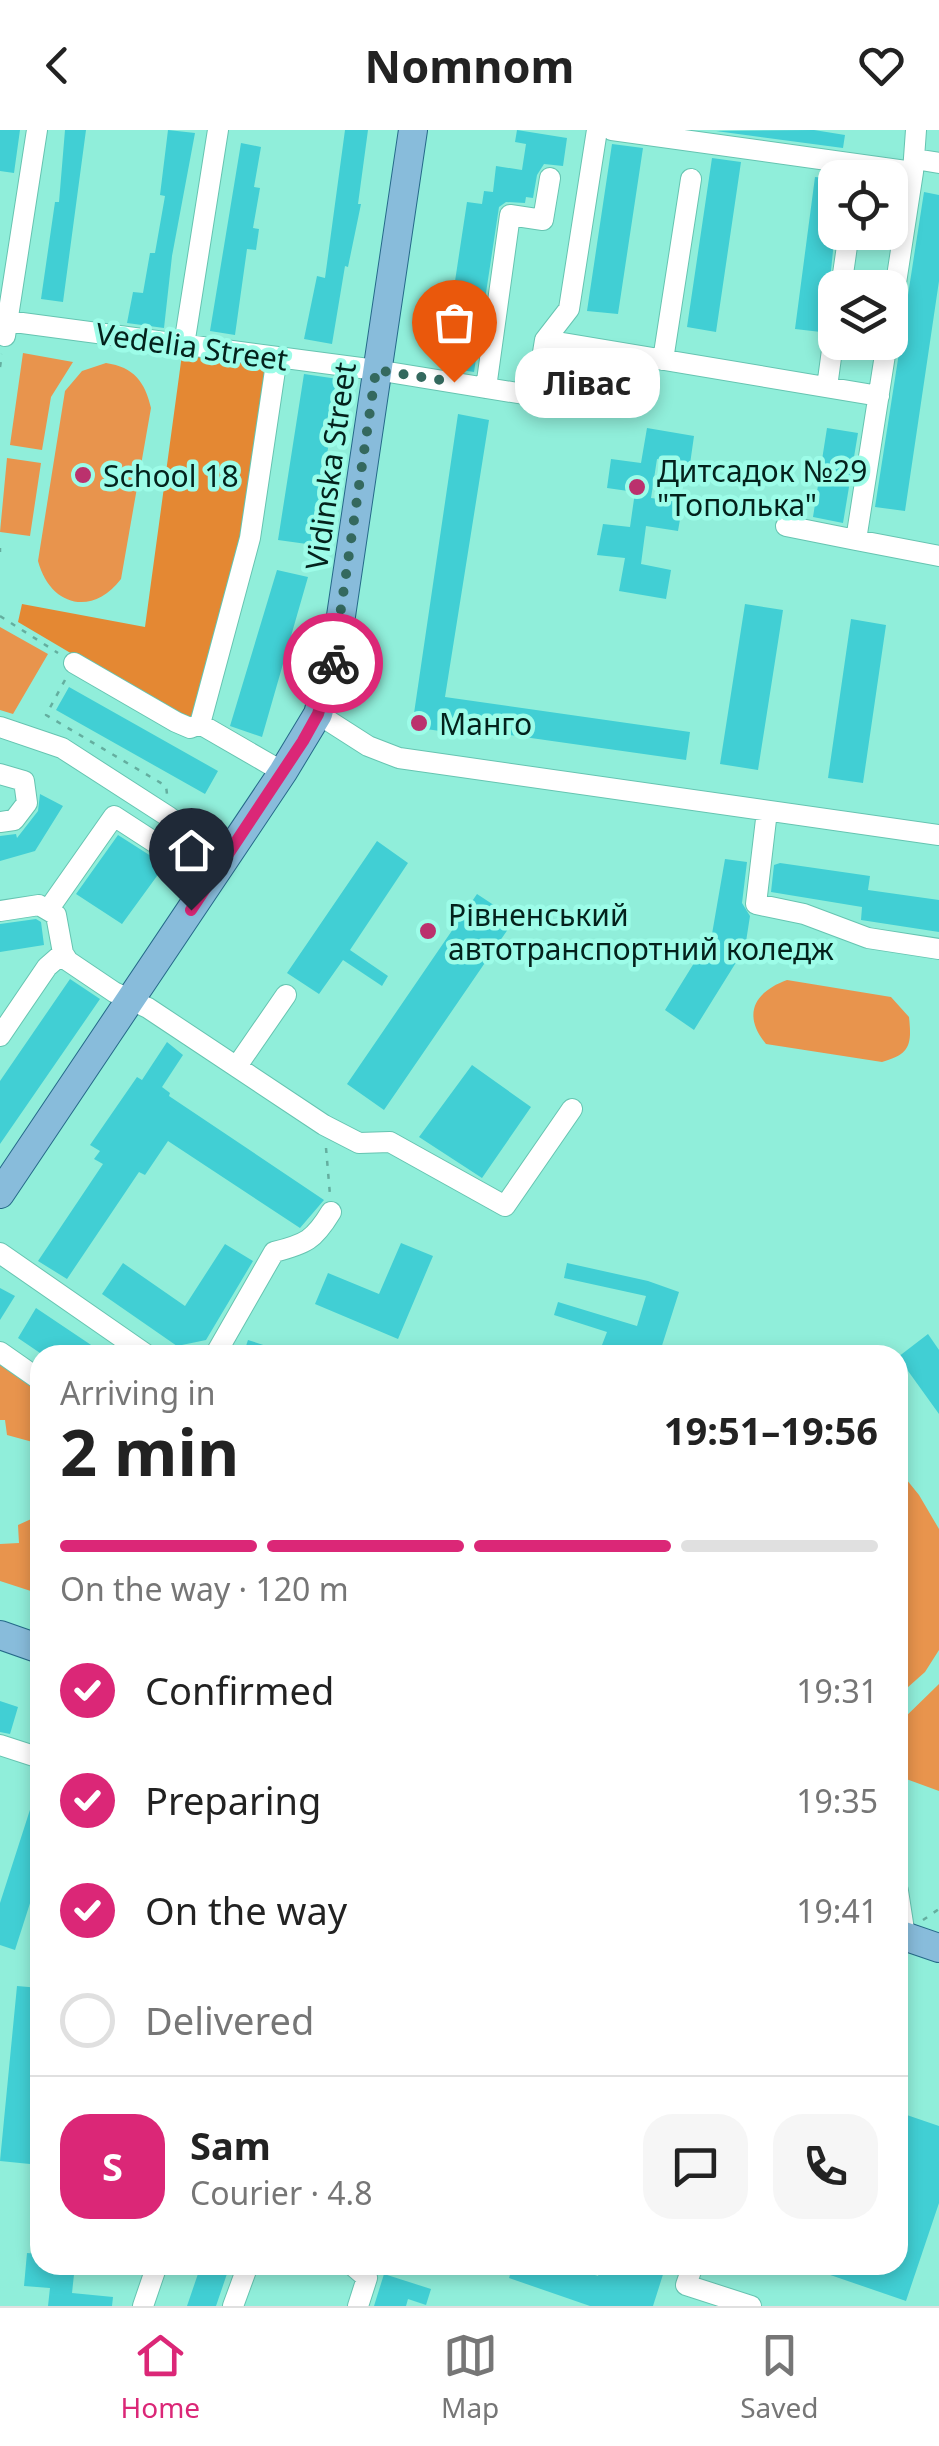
<!DOCTYPE html>
<meta charset="utf-8">
<style>
body{margin:0;font-family:"Noto Sans",sans-serif;background:#f6f6f6;color:#222;height:100vh;display:flex;flex-direction:column;font-size:38px;white-space:nowrap}
*{box-sizing:border-box;margin:0}
p{font-size:32px;color:#767676}
.icon{flex:none;width:55px;height:55px;fill:none;stroke:currentColor;stroke-width:2;stroke-linecap:round;stroke-linejoin:round}
.map{position:relative;flex:1;overflow:hidden}
.drawer{position:absolute;left:30px;top:1215px;width:878px;height:930px;display:flex;flex-direction:column;background:#fff;border-radius:30px;box-shadow:0 5px 15px #0003}
.drawer>*{flex:none}
.tools{position:absolute;left:818px;top:30px;display:grid;gap:20px}
.tools a{display:grid;place-items:center;width:90px;height:90px;border-radius:20px;background:#fff;box-shadow:0 5px 15px #0003;font-size:50px}
.pin{position:absolute;display:grid;place-items:center;width:85px;height:85px;color:#fff;margin:-102px -42px;border-radius:50% 50% 50% 0;rotate:-45deg;box-shadow:0 0 10px #0007}
.pin .icon{rotate:45deg}
.courier{position:absolute;display:grid;place-items:center;width:100px;height:100px;margin:-50px;border:8px solid #db2777;border-radius:50%;background:#fff;color:#222;box-shadow:0 2px 12px #0007}
.bubble{position:absolute;height:70px;border-radius:30px;background:#fff;box-shadow:0 5px 15px #0003;font-size:32px;font-weight:700;line-height:70px;text-align:center}
.overview em{font-style:normal;font-weight:700}
.overview div{display:flex;flex-direction:column-reverse}
.overview{display:flex;align-items:center;justify-content:space-between;height:170px;padding:0 30px}
h1{font-size:65px;font-weight:700;line-height:75px}
.bar{display:grid;grid-template-columns:repeat(4,1fr);gap:15px 10px;align-content:center;height:120px;padding:0 30px}
.bar i{height:12px;border-radius:8px;background:#e0e0e0}
.bar .active{background:#db2777}
.bar p{grid-column:span 4}
.line{display:flex;align-items:center;gap:25px;padding:0 30px;border-top:2px solid #e0e0e0}
.line div{flex:1}
.round{display:grid;place-items:center;flex:none;width:105px;height:105px;border-radius:30px;background:#f6f6f6}
ol{padding:0 30px;list-style:none}
li{display:flex;align-items:center;gap:30px;height:110px}
li p{margin-inline-start:auto}
li .icon{padding:10px;border-radius:50%;background:#db2777;color:#fff;stroke-width:4}
li:last-child{color:#767676}
li i{width:55px;height:55px;border:5px solid #e0e0e0;border-radius:50%}
header{display:flex;justify-content:space-between;align-items:center;height:130px;padding:0 30px;background:#fff;font-size:45px;font-weight:700}
.tabs{display:flex;justify-content:space-around;align-items:center;height:140px;border-top:2px solid #e0e0e0;background:#fff;font-size:28px;color:#767676}
.tabs a{display:grid;justify-items:center;gap:5px}
.tabs .active{color:#db2777}
.map>svg:first-child{display:block}
</style>
<header><svg class="icon" aria-label="back" viewBox="0 0 24 24"><path d="M15 5l-7 7 7 7"/></svg>Nomnom<svg class="icon" aria-label="heart" viewBox="0 0 24 24"><path d="M12 20l-8-8c-3-5 5-10 8-4 3-6 11-1 8 4z"/></svg></header>
<div class="map">
<svg width="939" height="2176" viewBox="0 0 939 2176">
<rect width="100%" height="100%" fill="#90eeda"/>
<path fill="#e8944d" d="M23,223L73,232L51,267L42,320L10,315Z
M106,233C134,237 145,252 151,278L121,449C92,487 50,476 38,431L65,261L82,241Z
M7,328L41,333L30,406L0,402Z
M0,497L48,524L13,584L0,580Z
M787,850L891,867L909,887C912,915 910,924 882,932L766,914C742,885 754,862 787,850Z
M0,1233L40,1260V1314L7,1305L5,1290H0Z
M898,1339L919,1365L939,1399V1520L925,1542L898,1566Z
M40,1385V1464L0,1451V1414L19,1413L18,1395Z
M939,1554V1661L898,1646V1594Z"/>
<path fill="#e48833" d="M183,217L273,229L247,408L198,590L179,587L18,492L22,474L145,497Z"/>
<path fill="#41cfd4" d="M0,0H20L14,43L0,41Z
M65,0H86L63,172L41,169L55,72H59Z
M168,0L195,3L172,126L164,198L127,193L133,162L143,163L150,123H155L165,66L160,65Z
M345,0H368L358,74H361L348,137L345,136L332,214L304,209L317,146L325,148Z
M517,0L567,8L563,36L544,34L537,45L533,68L526,67L525,73L506,72L499,77L474,242L442,237L467,72L482,74L484,61L493,62L496,36L522,40L526,14L515,12Z
M814,0L845,5L843,18L716,1Z
M241,13L261,17L254,57L260,58L253,98L259,99L256,120L247,119L235,205L210,201Z
M612,14L643,18L618,184L587,181Z
M712,28L741,32L716,202L687,197Z
M815,47L835,49V102L826,188L821,202L795,199Z
M924,62L939,65V151L905,381L875,377Z
M304,244L338,249L314,415L278,410Z
M458,284L489,290L445,567L690,602L686,630L440,595V601L412,597Z
M647,298L694,306L690,334L657,329L651,368L683,372L678,401L646,396L641,434L671,440L666,469L619,461L625,428L597,425L603,394L630,397L635,362L607,358L611,329L641,333Z
M827,298L858,303L843,393L813,387Z
M277,440L308,447L262,607L230,596Z
M745,474L783,480L758,640L720,634Z
M851,489L886,495L863,653L828,648Z
M69,557L218,641L205,664L56,580Z
M40,664L63,676L35,721L0,731V706L16,704L17,708L38,681Z
M118,705L165,735L122,794L76,764Z
M377,711L408,733L350,820L388,846L382,856L343,830L319,864L287,843Z
M725,729L747,732L742,773L750,786L745,818L694,900L665,880L712,804Z
M780,733L870,746L868,760L939,770V802L861,790L862,777L771,762L774,735Z
M477,764L515,789L384,980L347,954Z
M36,789L41,792L44,815L0,822V794Z
M70,849L100,869L0,1014V951Z
M167,912L183,925L162,957L170,963L169,966L324,1070L300,1098L168,1011L145,1045L139,1042L67,1149L38,1131L103,1034L94,1029L100,1021L90,1015L137,947L142,950Z
M472,935L531,977L482,1048L419,1007Z
M401,1113L433,1126L398,1209L315,1174L328,1143L379,1164Z
M225,1114L253,1131L206,1210L177,1216L102,1164L123,1133L185,1176Z
M567,1133L648,1151L679,1162L659,1225H631L602,1215L607,1202L554,1185L558,1172L637,1196L646,1166L564,1148Z
M0,1158L15,1166L0,1190Z
M36,1178L106,1225H43L18,1208Z
M928,1204L939,1220V1284L898,1227Z
M248,1210L285,1222V1225H243Z
M0,1571L18,1577L10,1604L0,1602Z
M37,1658H40V1742L15,1820L0,1815V1773Z
M17,1856L40,1858V1938L30,2034L0,2031Z
M898,1982L939,1996V2073L906,2171L807,2137L898,2135Z
M27,2123L40,2124V2135H75L72,2163L113,2167L112,2176H48L50,2158L24,2156Z
M201,2135H230L216,2176H187Z
M513,2135H565L598,2146L602,2135H666L653,2176H590L509,2148Z
M384,2144L431,2159L426,2175L408,2169L406,2176H374Z"/>
<g fill="none" stroke-linecap="round" stroke-linejoin="round">
<defs>
<path id="minor" d="M612,0L913,42
M915,29L939,33
M841,158L849,102
M7,191L376,240L536,266L545,210L879,266
M890,192L913,42L916,0
M5,206L37,0
M545,210L569,179L597,0
M184,215L218,0
M663,230L691,49
M827,257L835,198
M486,258L510,85L543,90L550,48
M786,396L856,410L887,212
M856,410L939,426
M74,533L176,592L190,598L200,594L283,642
M318,584L368,616L399,628L939,705
M200,594L250,408L277,227
M0,597L62,618L169,687L226,729
M0,644L24,651L27,673L14,690L0,692
M767,681L756,774L804,784L868,808L939,819
M48,780L114,686L211,749
M0,781L39,775L56,785L63,823L47,837L0,906
M63,823L68,831L114,862L148,878L324,995L359,1013L390,1012L505,1076L572,979
M237,936L286,865
M0,1123L147,1225
M0,1222L40,1250
M215,1225L274,1122C306,1114 314,1110 331,1082
M0,1615L40,1628
M898,1761L905,1806
M352,2135L367,2148L358,2176
M693,2135L686,2155L751,2176
M143,2176L157,2135
M233,2176L248,2135"/>
<path id="major" d="M0,1064L283,642L318,584L337,513L413,0
M0,1505L40,1519
M898,1804L939,1818"/>
</defs>
<use href="#minor" stroke="#66c4b1" stroke-width="22"/>
<use href="#major" stroke="#256989" stroke-width="30"/>
<path stroke="#64ae9f" stroke-width="2.5" stroke-dasharray="5 8" stroke-linecap="butt" d="M0,237L2,224
M0,418V422
M0,486L58,523
M65,550L46,585L166,656L167,664
M326,1018L330,1065
M923,1790L939,1779"/>
<use href="#minor" stroke="#fff" stroke-width="20"/>
<use href="#major" stroke="#88bcdb" stroke-width="28"/>
</g>
<g fill="none" stroke-linecap="round" stroke-linejoin="round">
<path stroke="#34695e" stroke-width="10" stroke-dasharray="0 18" d="M333,533L376,240L454,252"/>
<path stroke="#db2777" stroke-width="12" d="M191,780L303,611L318,584L333,533"/>
</g>
<g fill="#bb316d" stroke="#9dfce8" stroke-width="4">
<circle cx="83" cy="345" r="10"/>
<circle cx="637" cy="357" r="10"/>
<circle cx="419" cy="593" r="10"/>
<circle cx="428" cy="801" r="10"/>
</g>
<g text-anchor="middle" dominant-baseline="central" stroke-width="9" stroke-linejoin="round" paint-order="stroke">
<g font-size="30" fill="#03221c" stroke="#9dfce8">
<text transform="translate(192 216) rotate(8)">Vedelia Street</text>
<text transform="translate(330 336) rotate(-82)">Vidinska Street</text>
</g>
<g font-size="30" fill="#03221c" stroke="#9dfce8" text-anchor="start">
<text x="657" y="340">Дитсадок №29<tspan x="657" dy="34">"Тополька"</tspan></text>
<text x="103" y="345">School 18</text>
<text x="439" y="593">Манго</text>
<text x="448" y="784">Рівненський<tspan x="448" dy="34">автотранспортний коледж</tspan></text>
</g>
</g>
</svg>
<div class="tools">
<a><svg class="icon" aria-label="locate" viewBox="0 0 24 24"><circle cx="12" cy="12" r="6"/><path d="M12 2v4M12 18v4M2 12h4M18 12h4"/></svg></a>
<a><svg class="icon" aria-label="layers" viewBox="0 0 24 24"><path d="M12 4l9 5-9 5-9-5zM3 14l9 5 9-5"/></svg></a>
</div>
<div class="pin" style="left:454px;top:252px;background:#ea580c"><svg class="icon" aria-label="bag" viewBox="0 0 24 24"><path d="M5 8h14l-1 12H6zM9 8a3 3 0 0 1 6 0"/></svg></div>
<div class="pin" style="left:191px;top:780px;background:#1f2937"><svg class="icon" aria-label="home" viewBox="0 0 24 24"><path d="M3 11l9-7 9 7M6 9v11h12V9"/></svg></div>
<div class="courier" style="left:333px;top:533px"><svg class="icon" aria-label="bike" viewBox="0 0 24 24"><circle cx="6" cy="16" r="4"/><circle cx="18" cy="16" r="4"/><path d="M6 16l4-8h5l3 8M10 8l3 8H6M13 5h3"/></svg></div>
<div class="bubble" style="left:515px;top:218px;width:145px">Лівас</div>
<section class="drawer">
<div class="overview"><div><h1>2 min</h1><p>Arriving in</p></div><em>19:51–19:56</em></div>
<div class="bar"><i class="active"></i><i class="active"></i><i class="active"></i><i></i><p>On the way · 120 m</p></div>
<ol>
<li><svg class="icon" aria-label="check" viewBox="0 0 24 24"><path d="M5 12l5 5 9-10"/></svg>Confirmed<p>19:31</p></li>
<li><svg class="icon" aria-label="check" viewBox="0 0 24 24"><path d="M5 12l5 5 9-10"/></svg>Preparing<p>19:35</p></li>
<li><svg class="icon" aria-label="check" viewBox="0 0 24 24"><path d="M5 12l5 5 9-10"/></svg>On the way<p>19:41</p></li>
<li><i></i>Delivered</li>
</ol>
<div class="line" style="height:180px"><b class="round" style="background:#db2777;color:#fff">S</b><div><b>Sam</b><p>Courier · 4.8</p></div><a class="round"><svg class="icon" aria-label="chat" viewBox="0 0 24 24"><path d="M4 5h16v11H9l-5 4z"/></svg></a><a class="round"><svg class="icon" aria-label="phone" viewBox="0 0 24 24"><path d="M5 4h4l2 5-3 2q2 4 5 5l2-3 5 2v4C11 20 4 13 5 4z"/></svg></a></div>
</section>
</div>
<nav class="tabs">
<a class="active"><svg class="icon" aria-label="home" viewBox="0 0 24 24"><path d="M3 11l9-7 9 7M6 9v11h12V9"/></svg>Home</a>
<a><svg class="icon" aria-label="map" viewBox="0 0 24 24"><path d="M3 6l6-2 6 2 6-2v14l-6 2-6-2-6 2zM9 4v14M15 6v14"/></svg>Map</a>
<a><svg class="icon" aria-label="saved" viewBox="0 0 24 24"><path d="M7 4h10v16l-5-4-5 4z"/></svg>Saved</a>
</nav>
